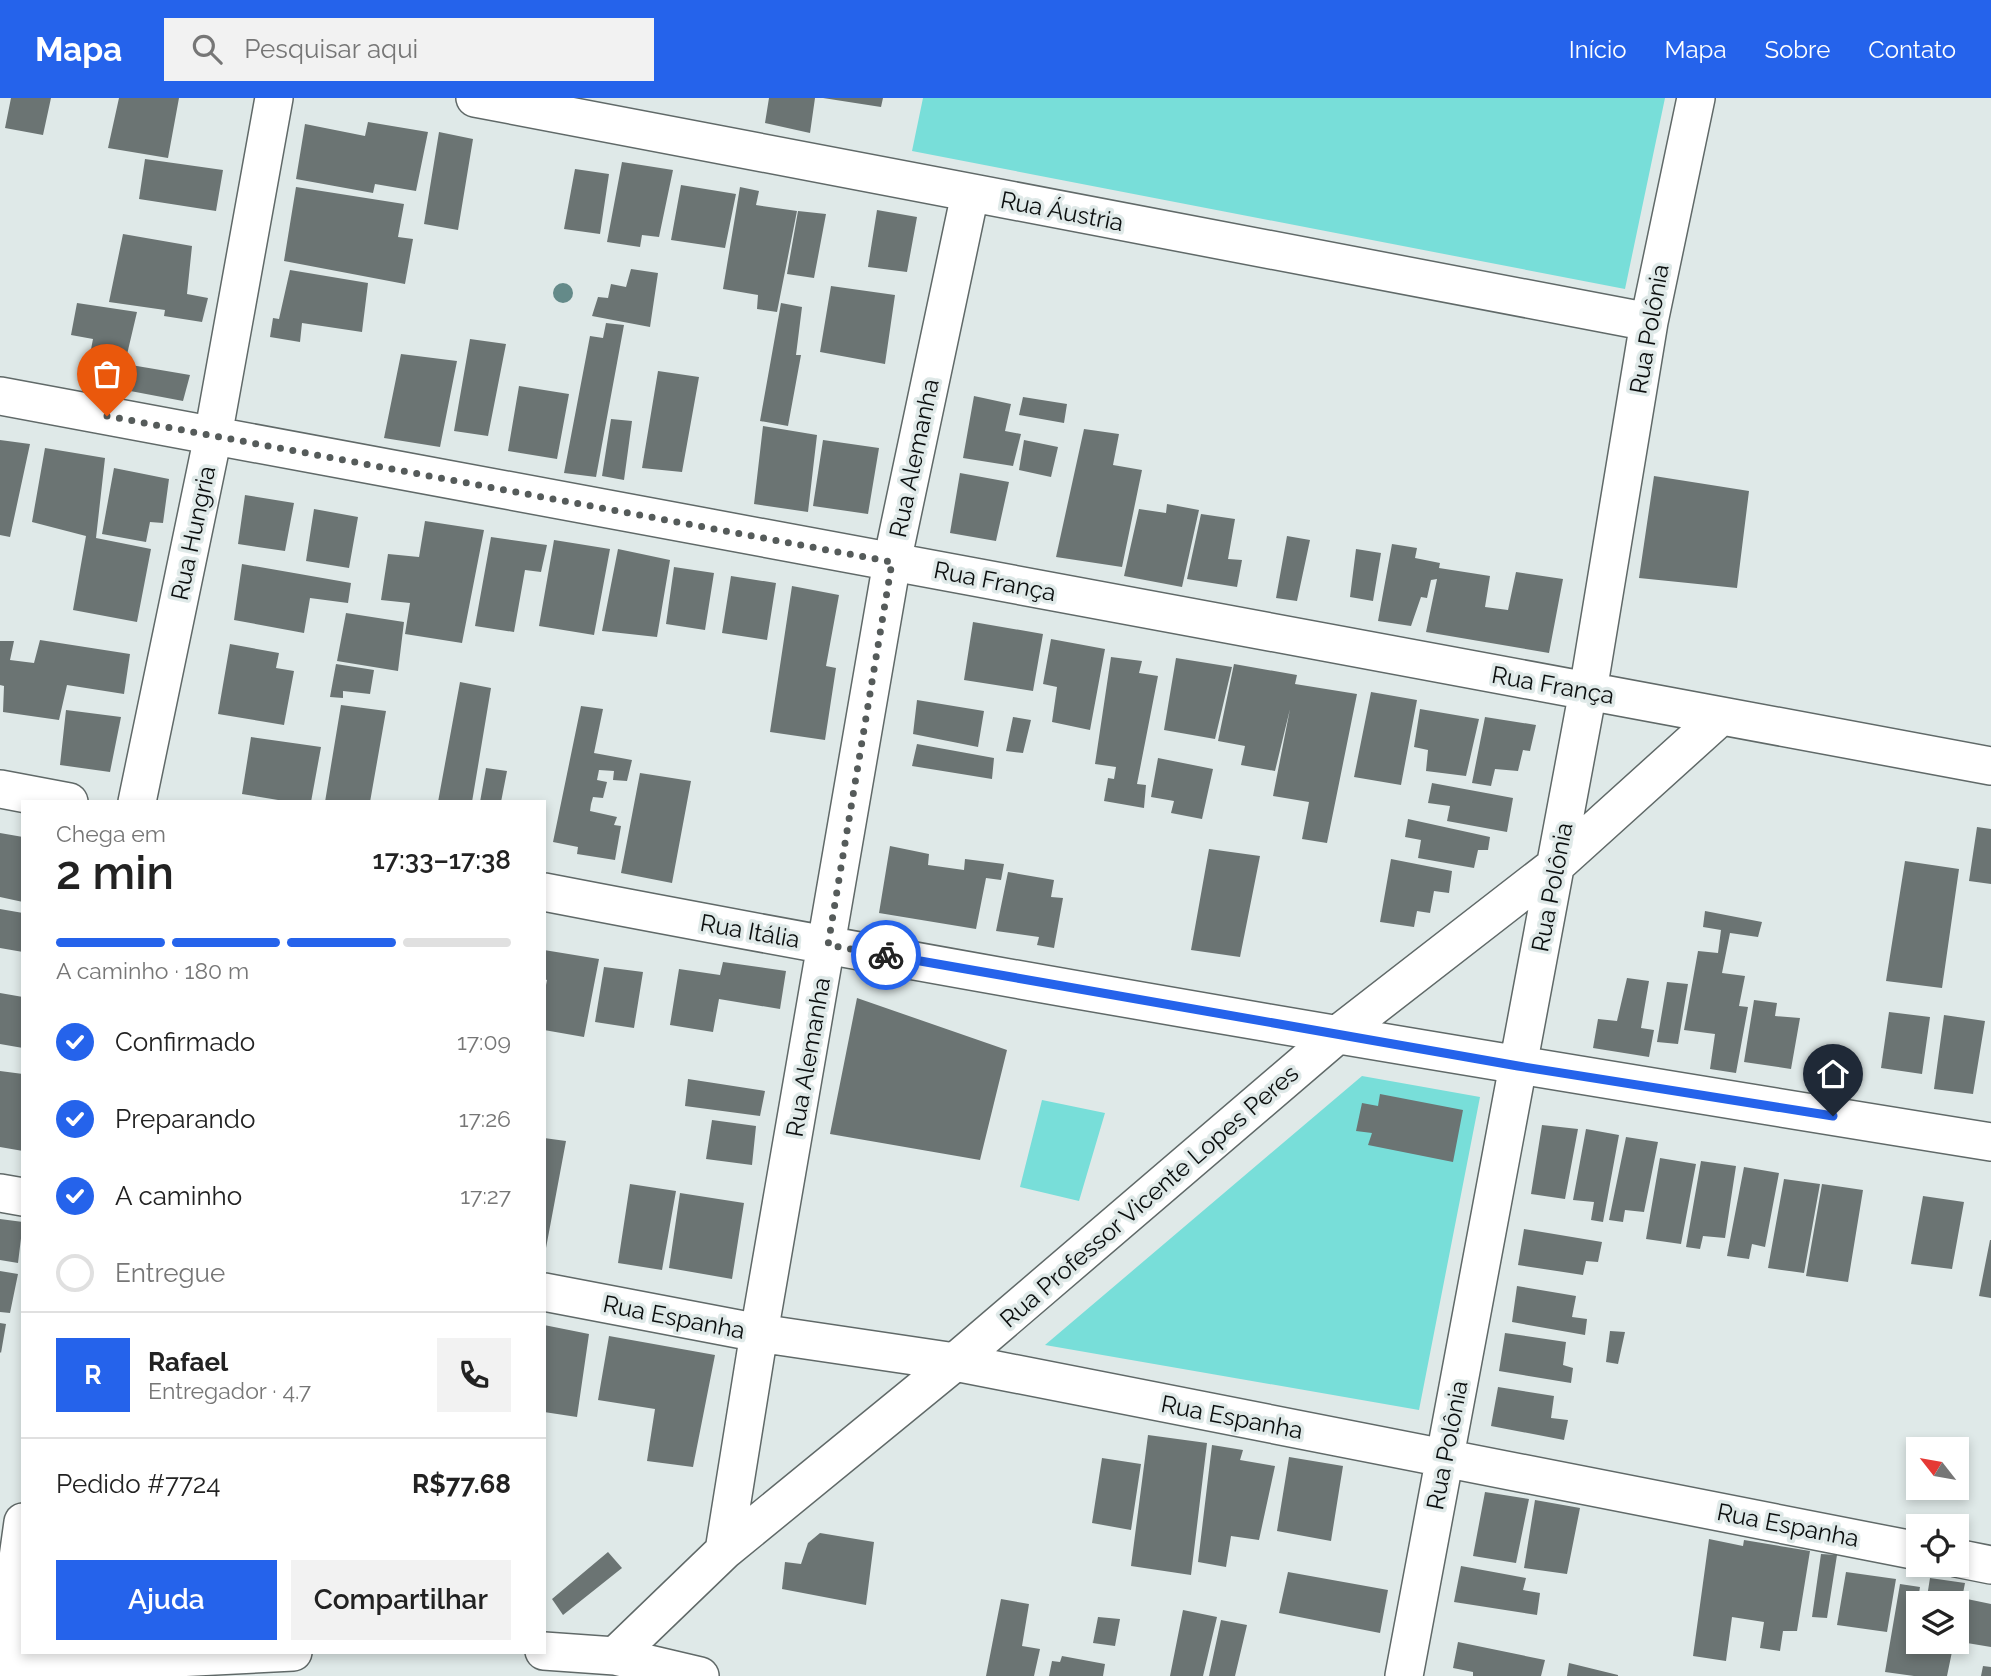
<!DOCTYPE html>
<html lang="pt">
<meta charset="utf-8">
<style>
body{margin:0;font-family:Raleway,sans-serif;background:#f2f2f2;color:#222;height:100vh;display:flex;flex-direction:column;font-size:26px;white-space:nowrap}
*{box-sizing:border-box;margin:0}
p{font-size:23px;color:#767676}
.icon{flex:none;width:38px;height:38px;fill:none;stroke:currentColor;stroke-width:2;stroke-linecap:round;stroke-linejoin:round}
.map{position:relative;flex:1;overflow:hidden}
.sheet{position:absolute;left:21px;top:702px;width:525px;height:854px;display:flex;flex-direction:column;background:#fff;border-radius:0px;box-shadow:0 4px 10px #0003}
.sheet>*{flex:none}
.needle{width:46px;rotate:301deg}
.controls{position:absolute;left:1906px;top:1339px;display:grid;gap:14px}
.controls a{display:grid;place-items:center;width:63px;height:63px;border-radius:0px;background:#fff;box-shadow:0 4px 10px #0003;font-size:35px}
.pin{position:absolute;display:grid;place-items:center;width:60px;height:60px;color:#fff;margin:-72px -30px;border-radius:50% 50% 50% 0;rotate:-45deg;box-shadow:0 0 7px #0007}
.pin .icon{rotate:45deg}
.courier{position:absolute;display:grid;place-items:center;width:70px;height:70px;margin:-35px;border:5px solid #2563eb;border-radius:50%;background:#fff;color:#222;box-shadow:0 2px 9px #0007}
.head em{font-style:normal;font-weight:600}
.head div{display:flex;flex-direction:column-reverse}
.head{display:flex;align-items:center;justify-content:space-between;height:119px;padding:0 35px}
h1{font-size:46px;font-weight:600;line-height:52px}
.bar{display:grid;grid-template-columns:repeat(4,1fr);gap:10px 7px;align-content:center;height:84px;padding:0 35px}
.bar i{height:9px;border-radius:5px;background:#e0e0e0}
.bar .active{background:#2563eb}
.bar p{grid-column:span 4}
.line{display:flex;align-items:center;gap:18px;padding:0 35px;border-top:2px solid #e0e0e0}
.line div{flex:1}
.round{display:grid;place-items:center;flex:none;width:74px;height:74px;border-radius:0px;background:#f2f2f2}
ol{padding:0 35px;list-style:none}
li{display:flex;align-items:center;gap:21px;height:77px}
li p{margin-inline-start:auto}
li .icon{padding:7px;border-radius:50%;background:#2563eb;color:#fff;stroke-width:4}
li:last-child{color:#767676}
li i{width:38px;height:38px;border:4px solid #e0e0e0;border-radius:50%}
.cta{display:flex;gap:14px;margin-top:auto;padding:14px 35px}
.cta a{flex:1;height:80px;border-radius:0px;background:#2563eb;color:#fff;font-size:28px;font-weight:600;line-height:80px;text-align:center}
.cta a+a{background:#f2f2f2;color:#222}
header{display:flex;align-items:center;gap:42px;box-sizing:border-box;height:98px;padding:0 35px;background:#2563eb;color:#fff}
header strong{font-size:33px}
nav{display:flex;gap:38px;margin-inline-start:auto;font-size:24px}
.search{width:490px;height:63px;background:#f2f2f2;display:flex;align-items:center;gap:18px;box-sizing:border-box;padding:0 24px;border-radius:0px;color:#767676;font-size:26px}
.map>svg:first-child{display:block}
</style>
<header>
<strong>Mapa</strong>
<div class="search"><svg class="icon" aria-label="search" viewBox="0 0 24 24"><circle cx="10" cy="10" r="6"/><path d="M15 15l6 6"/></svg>Pesquisar aqui</div>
<nav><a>Início</a><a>Mapa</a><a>Sobre</a><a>Contato</a></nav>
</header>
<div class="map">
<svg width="1991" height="1578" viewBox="0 0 1991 1578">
<rect width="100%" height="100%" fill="#dfe9e8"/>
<path fill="#78ded9" d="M923,0H1665L1625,191L912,53Z
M1362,978L1480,999L1419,1312L1045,1247Z
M1042,1002L1105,1015L1079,1103L1020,1089Z"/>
<path fill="#6b7473" d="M11,0H51L43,37L5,30Z
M119,0H179L168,60L108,50Z
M769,0H815L810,35L765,25Z
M823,0H883L881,9Z
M368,24L428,34L416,93L375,86L373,95L296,81L305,26L365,38Z
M439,34L473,41L458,132L424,126Z
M145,61L223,72L216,113L139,101Z
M622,64L673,72L659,139L642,137L640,149L607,144Z
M575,71L609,76L600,136L564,131Z
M681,87L736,96L725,150L671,142Z
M296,89L404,106L398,139L413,141L405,186L284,163Z
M740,89L759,93L756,107L797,113L777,214L757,211L758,197L723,191Z
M877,112L917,119L907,174L868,169Z
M798,113L826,116L814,180L787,176Z
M123,136L192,148L187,196L208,200L202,224L164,218L165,212L109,204Z
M631,171L658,175L650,229L592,218L598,199L608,200L611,186L626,189Z
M290,172L368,185L362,234L302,225L300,244L270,239L273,220L279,221Z
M831,188L895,197L885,266L820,254Z
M77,205L137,214L121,282L86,277L93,241L71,237Z
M781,205L802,209L796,257H801L788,328L760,323Z
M606,225L624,227L596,379L564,375L590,238L603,240Z
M470,241L506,246L488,338L454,333Z
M401,256L457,263L440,349L384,340Z
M131,267L190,277L183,303L125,292Z
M658,273L699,279L682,374L642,370Z
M519,288L569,296L557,361L508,353Z
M974,298L1011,306L1005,333L1021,336L1013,368L963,360Z
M1023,299L1067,306L1064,325L1019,317Z
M611,321L632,323L624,382L602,378Z
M763,328L817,337L808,414L754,406Z
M1084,331L1119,336L1113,367L1142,372L1122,469L1056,459Z
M0,342L30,346L10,439L0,437Z
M823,342L879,350L868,416L813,408Z
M1024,342L1058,349L1051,379L1019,372Z
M45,350L105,360L96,440L151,451L137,524L73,512L86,438L32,424Z
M114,370L169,381L163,425L150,424L146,444L102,436Z
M960,375L1009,384L996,443L950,435Z
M1654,378L1749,393L1737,490L1639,480Z
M245,397L294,405L285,453L238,446Z
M1167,406L1199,412L1182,489L1124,478L1139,411L1166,415Z
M314,411L358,419L349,470L306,463Z
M1201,416L1235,421L1228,461L1242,462L1237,489L1187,481Z
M425,423L484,432L462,545L405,536L410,505L381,502L388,456L419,459Z
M1287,438L1310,442L1297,503L1276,500Z
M491,439L547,447L541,474L525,472L514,534L475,528Z
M554,442L610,451L594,537L539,528Z
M1392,446L1417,450L1415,460L1440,465L1439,470L1490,478L1485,509L1508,512L1516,474L1563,481L1549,555L1426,534L1437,481L1431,482L1427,500L1421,499L1411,528L1378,523Z
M618,451L670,462L657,539L602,533Z
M1356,451L1381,455L1373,503L1350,499Z
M242,466L351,485L348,505L310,500L304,535L234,522Z
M674,469L714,475L705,532L666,526Z
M731,478L776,485L767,542L722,535Z
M792,488L839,497L826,568L836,570L825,642L770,634Z
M346,515L404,524L398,573L337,563Z
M973,524L1043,536L1033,593L964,582Z
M1051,541L1105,551L1090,632L1052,624L1057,589L1043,586Z
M40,542L130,556L124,596L67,587L59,622L3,614L4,588L0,587V543H14L10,562L34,565Z
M230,546L279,555L276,570L294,573L284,627L218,616Z
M1111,559L1142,563L1139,575L1158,578L1137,686L1146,687L1144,710L1104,703L1108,680L1114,681L1116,669L1095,666Z
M1176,560L1232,569L1215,641L1164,632Z
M336,566L374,572L370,596L343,593V600L330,599Z
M1234,566L1297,577L1295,586L1357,596L1327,745L1302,741L1309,704L1273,698L1290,611L1275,673L1241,667L1245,648L1218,643Z
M460,584L491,590L472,704H438Z
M1371,594L1417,602L1401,687L1354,679Z
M917,602L984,613L978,649L913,636Z
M341,607L386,613L370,704H325Z
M581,608L603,611L594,655L632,662L627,683L613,682L614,673L599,672L597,682L607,684L603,700L593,699L591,706L590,713L617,719L614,727L621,728L615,762L577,756L578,749L553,744Z
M1420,611L1479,621L1466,678L1426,673L1428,652L1414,649Z
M66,612L121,619L110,674L60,667Z
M1013,619L1031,622L1023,655L1006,653Z
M1485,619L1536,627L1530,653L1523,652L1518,673L1495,671L1491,688L1472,685Z
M251,639L321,649L311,704H290L242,696Z
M917,646L994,660L992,681L912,668Z
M1158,660L1213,671L1202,721L1171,715L1174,703L1151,699Z
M486,670L507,673L501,704H480Z
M640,675L691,683L672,785L621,775Z
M1432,685L1513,700L1507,734L1447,723L1450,708L1428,705Z
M1408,721L1490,739L1488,752H1478L1474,770L1418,760L1421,742L1405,739Z
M1977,729L1991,731V786L1969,783Z
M0,735L23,739V804L0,799Z
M890,748L929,756L928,767L964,772L965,761L1004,766L1001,782L986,780L976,831L879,815Z
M1209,751L1260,758L1240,859L1191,852Z
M1391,761L1452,773L1449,795L1434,793L1430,815L1417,813L1414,829L1380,824Z
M1905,763L1959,771L1942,890L1886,883Z
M1008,774L1054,782L1051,799L1063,800L1054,850L1037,847L1039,839L996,833Z
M0,811L23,815V854L0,850Z
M1705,813L1762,824L1758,839L1730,835L1722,875L1745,878L1739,908L1748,909L1736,975L1710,971L1715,936L1684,932L1698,853L1718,855L1721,832L1703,829Z
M544,852L599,861L584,939L544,932V897L547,882L544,881Z
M723,864L786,873L780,911L719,901L713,934L670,927L679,871L720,877Z
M604,869L643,874L634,930L595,924Z
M1627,880L1649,883L1641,930L1654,932L1649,959L1593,950L1598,921L1617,923Z
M1667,884L1688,886L1678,946L1657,944Z
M0,895L23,899V950L0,946Z
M857,900L1007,952L980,1062L830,1036Z
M1754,902L1777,905L1775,918L1800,920L1791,971L1744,964Z
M1889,914L1930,919L1922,976L1881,970Z
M1944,917L1985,923L1973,996L1934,991Z
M0,973L23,976V1053L0,1049Z
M688,981L765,993L760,1018L685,1008Z
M1380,996L1463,1012L1453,1064L1368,1047L1372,1035L1356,1033L1362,1005L1378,1008Z
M712,1022L756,1028L752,1067L706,1061Z
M1542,1027L1578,1031L1565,1101L1531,1096Z
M1586,1031L1619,1037L1603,1124L1591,1122L1594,1104L1573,1102Z
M1626,1039L1658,1044L1644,1114L1625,1112L1623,1124L1609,1122Z
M544,1040L566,1043L546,1150L544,1149Z
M1660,1060L1696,1066L1681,1146L1646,1141Z
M1701,1063L1736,1068L1725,1140L1703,1138L1700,1151L1686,1149Z
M1744,1069L1779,1075L1765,1149L1752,1146L1749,1161L1727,1158Z
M1784,1081L1820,1086L1804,1175L1768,1170Z
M630,1086L676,1093L662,1172L618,1165Z
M1822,1086L1863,1092L1848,1184L1806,1178Z
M680,1095L744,1105L732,1181L669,1170Z
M1923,1098L1964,1104L1952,1171L1911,1166Z
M0,1121L23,1124L18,1165L0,1162Z
M1524,1131L1602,1144L1598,1164L1586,1163L1583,1177L1518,1167Z
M1990,1142H1991V1200L1979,1198Z
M0,1173L18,1176L10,1215L0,1214Z
M1517,1188L1576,1198L1572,1219L1587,1221L1585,1237L1512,1224Z
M0,1225L6,1226L1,1255L0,1254Z
M544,1227L589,1236L577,1319L544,1314Z
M1610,1233L1625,1234L1618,1266L1606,1264Z
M1505,1235L1566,1244L1563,1267L1573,1270L1571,1285L1499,1273Z
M609,1238L715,1257L693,1369L647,1363L655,1311L598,1302Z
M1498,1289L1554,1298L1551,1320L1568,1322L1564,1342L1491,1328Z
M1148,1337L1207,1345L1191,1477L1131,1468Z
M1212,1347L1243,1352L1240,1362L1275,1368L1259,1442L1231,1438L1226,1469L1198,1464Z
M1289,1359L1343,1368L1331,1443L1277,1433Z
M1102,1360L1141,1366L1131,1432L1092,1425Z
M1485,1394L1529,1401L1516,1465L1473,1458Z
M1535,1402L1580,1410L1567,1476L1524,1470Z
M820,1435L874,1444L866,1507L782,1491L785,1464L801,1466L808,1445Z
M1709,1441L1743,1448L1744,1442L1810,1453L1797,1533H1783L1780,1553L1760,1550L1764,1524L1732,1519L1726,1563L1693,1558Z
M608,1454L622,1470L563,1517L552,1501Z
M1821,1456L1837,1457L1827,1520L1812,1519Z
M1461,1468L1526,1480L1523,1492L1540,1495L1537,1517L1454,1504Z
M1288,1474L1388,1492L1380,1535L1279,1515Z
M1846,1474L1896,1481L1887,1534L1837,1527Z
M1930,1480L1965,1485L1958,1521L1956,1505H1926Z
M1900,1486L1920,1489L1913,1532L1918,1534V1544H1954L1947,1578H1914L1885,1574Z
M1001,1501L1029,1506L1022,1548L1040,1551L1034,1578H986Z
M1967,1501L1991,1506V1549L1961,1544Z
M1183,1512L1217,1519L1203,1578H1170Z
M1098,1519L1120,1521L1115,1548L1093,1545Z
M1221,1522L1247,1527L1235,1578H1209Z
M1458,1544L1545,1562L1541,1578H1473V1574L1453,1570Z
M1062,1558L1105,1566L1103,1578H1049L1052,1563L1060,1564Z
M1569,1565L1618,1577V1578H1567Z
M1983,1568L1991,1569V1578H1981Z"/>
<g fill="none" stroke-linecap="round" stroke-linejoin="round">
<defs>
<path id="minor" d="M475,0L1649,224
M0,298L1991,668
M0,691L69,704
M137,704L213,338L274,0
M544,794C1025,887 1508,966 1991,1044
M0,1095L23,1099
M544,1194L759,1235L955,1264L1918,1453
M724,1453L759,1235L892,464L970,96
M1956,1460L1991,1467
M544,1553L615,1558L700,1578
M615,1558L724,1453L955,1264L1337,937L1556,767L1721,618
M3,1568L23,1424
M0,1569L293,1554
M1404,1578L1588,593L1649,224L1696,0"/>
</defs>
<use href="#minor" stroke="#606968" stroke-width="40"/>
<use href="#minor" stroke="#fff" stroke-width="37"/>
</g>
<circle fill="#648a89" cx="563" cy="195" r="10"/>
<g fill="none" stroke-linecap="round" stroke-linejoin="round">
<path stroke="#555b5a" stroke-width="7" stroke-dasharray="0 12.6" d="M107,318L892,464L828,847L886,857"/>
<path stroke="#2563eb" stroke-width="9" d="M886,857L1518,968L1833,1018"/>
</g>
<g text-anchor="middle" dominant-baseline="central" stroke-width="7" stroke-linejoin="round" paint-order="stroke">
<g font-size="24" fill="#0b0e0e" stroke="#dfe9e8">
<text transform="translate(1062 113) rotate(11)">Rua Áustria</text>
<text transform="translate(1649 231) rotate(-80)">Rua Polônia</text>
<text transform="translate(914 360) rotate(-78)">Rua Alemanha</text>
<text transform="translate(193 435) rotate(-78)">Rua Hungria</text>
<text transform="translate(995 483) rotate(11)">Rua França</text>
<text transform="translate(1553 587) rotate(10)">Rua França</text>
<text transform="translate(1552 789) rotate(-79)">Rua Polônia</text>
<text transform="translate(750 833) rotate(10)">Rua Itália</text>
<text transform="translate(808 959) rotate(-80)">Rua Alemanha</text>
<text transform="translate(1149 1098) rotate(-41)">Rua Professor Vicente Lopes Peres</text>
<text transform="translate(674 1219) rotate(11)">Rua Espanha</text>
<text transform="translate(1232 1319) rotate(11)">Rua Espanha</text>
<text transform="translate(1447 1347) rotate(-79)">Rua Polônia</text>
<text transform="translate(1788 1427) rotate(11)">Rua Espanha</text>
</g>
</g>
</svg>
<div class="controls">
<a><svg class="needle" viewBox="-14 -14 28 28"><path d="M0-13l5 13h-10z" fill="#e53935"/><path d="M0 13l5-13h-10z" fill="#767676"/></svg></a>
<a><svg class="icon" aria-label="locate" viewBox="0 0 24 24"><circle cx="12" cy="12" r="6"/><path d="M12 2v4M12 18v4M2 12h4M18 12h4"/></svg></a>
<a><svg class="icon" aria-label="layers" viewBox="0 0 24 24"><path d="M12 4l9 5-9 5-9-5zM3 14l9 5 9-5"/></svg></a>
</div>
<div class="pin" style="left:107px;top:318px;background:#ea580c"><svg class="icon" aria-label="bag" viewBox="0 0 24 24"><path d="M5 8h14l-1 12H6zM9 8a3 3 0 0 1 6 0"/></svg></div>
<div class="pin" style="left:1833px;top:1018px;background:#1f2937"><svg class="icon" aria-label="home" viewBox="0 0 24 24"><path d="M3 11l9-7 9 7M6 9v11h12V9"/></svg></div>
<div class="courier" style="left:886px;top:857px"><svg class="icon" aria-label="bike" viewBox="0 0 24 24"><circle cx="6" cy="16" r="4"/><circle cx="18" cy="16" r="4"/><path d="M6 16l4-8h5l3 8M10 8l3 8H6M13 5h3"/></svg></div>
<section class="sheet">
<div class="head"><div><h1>2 min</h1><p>Chega em</p></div><em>17:33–17:38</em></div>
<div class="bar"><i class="active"></i><i class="active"></i><i class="active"></i><i></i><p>A caminho · 180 m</p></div>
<ol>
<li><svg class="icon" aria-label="check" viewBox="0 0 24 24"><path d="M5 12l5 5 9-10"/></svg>Confirmado<p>17:09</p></li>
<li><svg class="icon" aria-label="check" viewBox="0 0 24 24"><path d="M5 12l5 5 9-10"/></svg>Preparando<p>17:26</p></li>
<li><svg class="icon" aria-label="check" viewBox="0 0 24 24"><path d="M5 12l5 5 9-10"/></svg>A caminho<p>17:27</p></li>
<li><i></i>Entregue</li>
</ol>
<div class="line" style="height:126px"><b class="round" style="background:#2563eb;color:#fff">R</b><div><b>Rafael</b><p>Entregador · 4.7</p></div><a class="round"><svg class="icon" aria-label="phone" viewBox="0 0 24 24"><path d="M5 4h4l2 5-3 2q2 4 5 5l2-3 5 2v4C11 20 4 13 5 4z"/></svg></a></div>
<div class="line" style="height:91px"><div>Pedido #7724</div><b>R$77.68</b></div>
<div class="cta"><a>Ajuda</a><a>Compartilhar</a></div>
</section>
</div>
